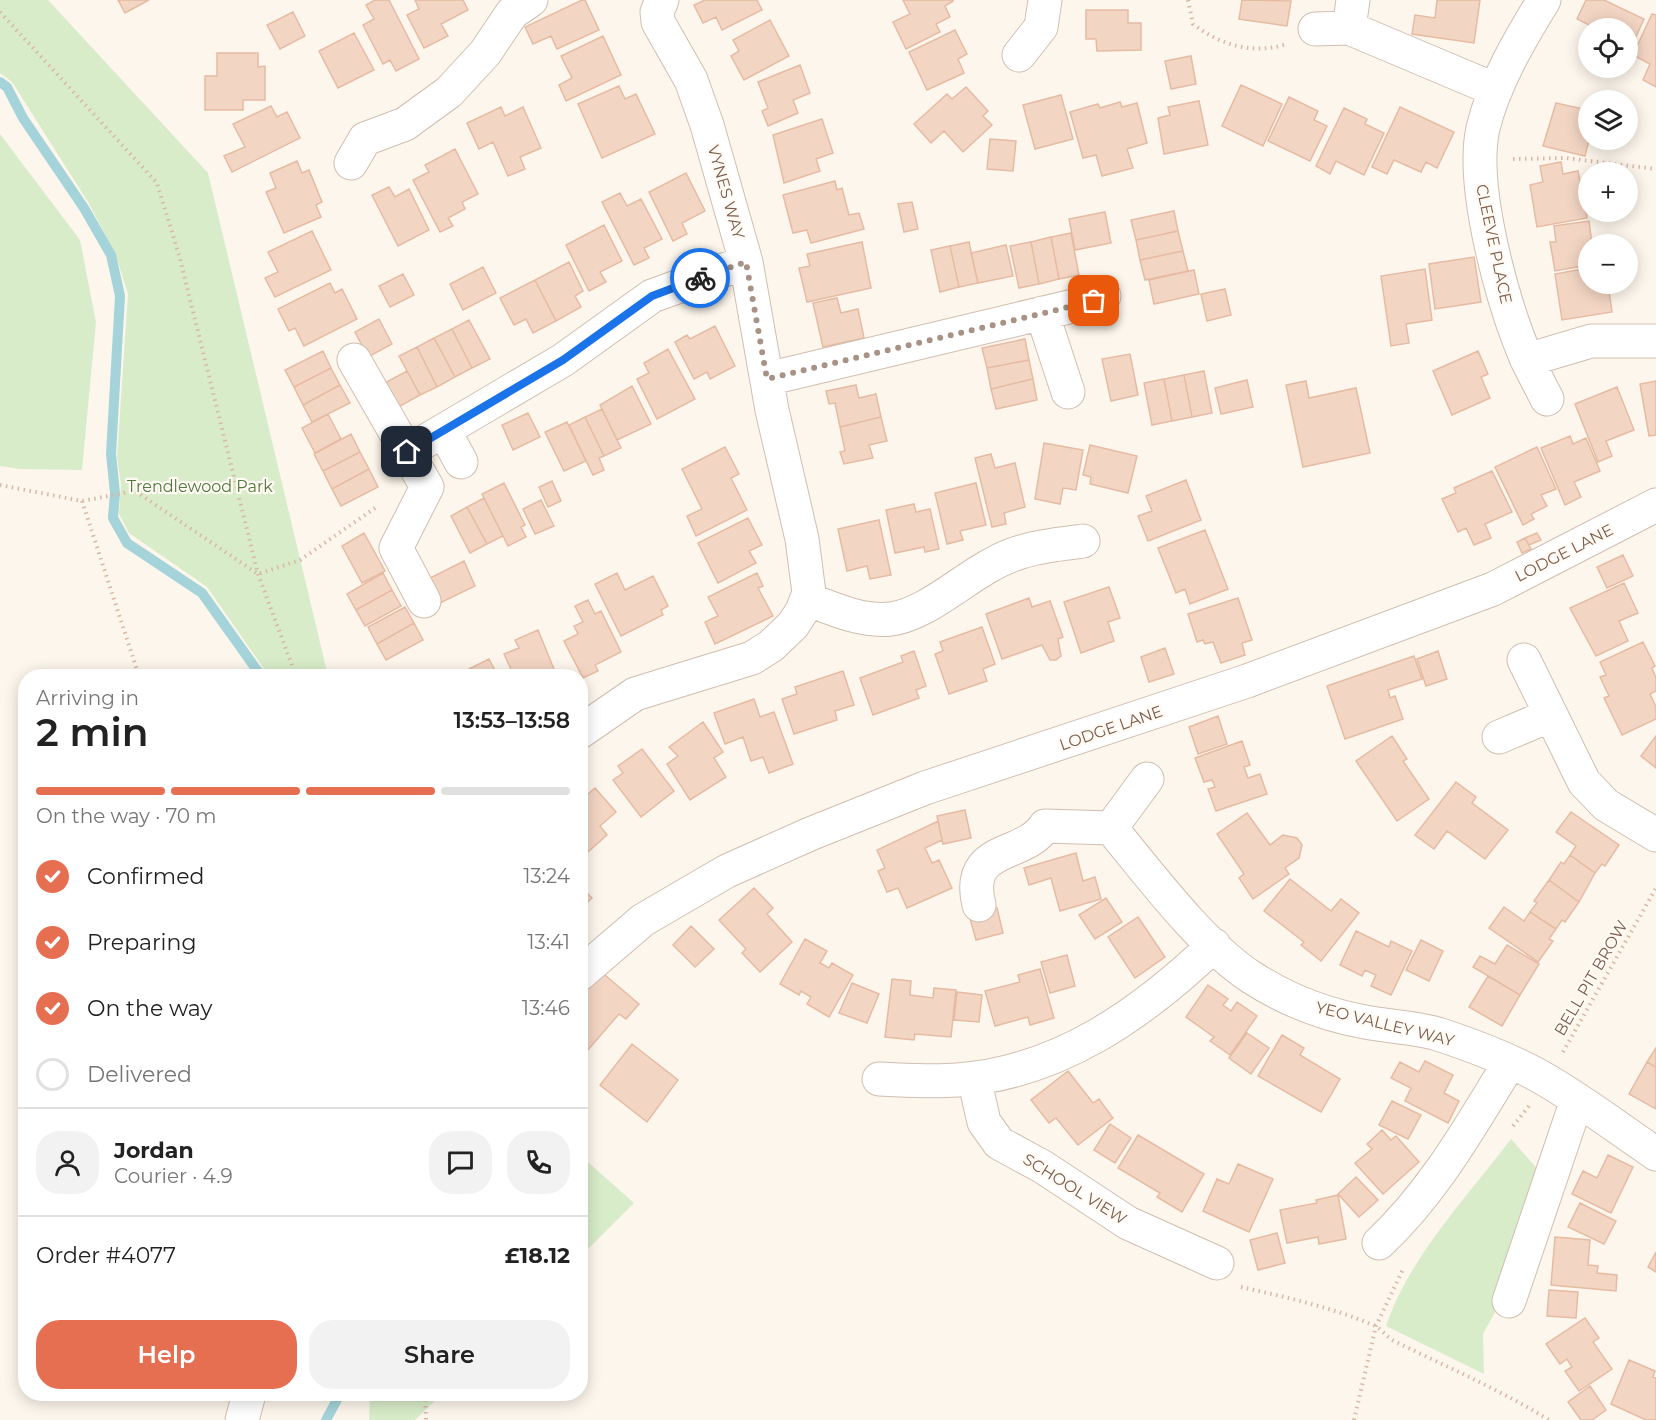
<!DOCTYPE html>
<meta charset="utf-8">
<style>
body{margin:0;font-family:Montserrat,sans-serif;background:#f2f2f2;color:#222;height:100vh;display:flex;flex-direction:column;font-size:22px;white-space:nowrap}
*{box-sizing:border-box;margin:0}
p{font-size:20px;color:#767676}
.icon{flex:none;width:33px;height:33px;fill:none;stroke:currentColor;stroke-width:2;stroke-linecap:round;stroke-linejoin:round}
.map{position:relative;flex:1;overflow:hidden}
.details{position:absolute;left:18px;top:669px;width:570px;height:732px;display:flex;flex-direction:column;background:#fff;border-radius:24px;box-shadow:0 3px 15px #0003}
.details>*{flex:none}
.controls{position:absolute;left:1578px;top:18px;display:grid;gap:12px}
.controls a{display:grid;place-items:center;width:60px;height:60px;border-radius:50%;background:#fff;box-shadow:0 3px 15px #0003;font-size:30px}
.pin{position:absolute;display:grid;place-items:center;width:51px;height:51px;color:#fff;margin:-26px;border-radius:12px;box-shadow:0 3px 9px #0006}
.courier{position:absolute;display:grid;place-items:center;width:60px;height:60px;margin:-30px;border:4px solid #1a73e8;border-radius:50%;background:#fff;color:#222;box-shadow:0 2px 8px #0007}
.headline em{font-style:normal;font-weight:600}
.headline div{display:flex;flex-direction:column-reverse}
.headline{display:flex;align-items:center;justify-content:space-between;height:102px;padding:0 18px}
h1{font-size:39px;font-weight:600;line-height:45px}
.bar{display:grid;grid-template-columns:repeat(4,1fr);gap:9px 6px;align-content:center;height:72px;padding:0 18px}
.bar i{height:8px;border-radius:4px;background:#e0e0e0}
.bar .current{background:#e76f51}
.bar p{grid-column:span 4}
.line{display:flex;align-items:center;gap:15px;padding:0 18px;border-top:2px solid #e0e0e0}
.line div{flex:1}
.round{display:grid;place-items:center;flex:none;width:63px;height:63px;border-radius:24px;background:#f2f2f2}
ol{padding:0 18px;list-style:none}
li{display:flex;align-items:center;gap:18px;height:66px}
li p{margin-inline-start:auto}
li .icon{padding:6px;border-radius:50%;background:#e76f51;color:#fff;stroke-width:4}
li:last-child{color:#767676}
li i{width:33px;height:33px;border:3px solid #e0e0e0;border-radius:50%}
.cta{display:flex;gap:12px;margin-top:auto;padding:12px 18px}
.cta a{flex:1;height:69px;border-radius:24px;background:#e76f51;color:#fff;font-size:24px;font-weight:600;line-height:69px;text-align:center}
.cta a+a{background:#f2f2f2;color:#222}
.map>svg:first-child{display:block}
</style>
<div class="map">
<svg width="1656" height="1420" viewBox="0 0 1656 1420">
<rect width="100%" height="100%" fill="#fdf6ec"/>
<path fill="#d8ecc9" d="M0,0H48L208,173L328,676H269L207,587L129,533L119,514L121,485L117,457L128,294L115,253L88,202L12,82L0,73Z
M0,134L80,240L96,322L82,470L20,469L0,466Z
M1511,1139L1541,1173L1500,1303L1483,1334L1484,1374L1386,1326C1409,1257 1468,1196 1511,1139Z
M581,1156L634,1203L581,1256Z
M370,1394H442L415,1420H369Z"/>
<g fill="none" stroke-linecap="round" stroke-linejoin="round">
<path stroke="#a5d3da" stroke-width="10" d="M0,82L7,87L23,118L84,208L111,255L120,296L111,454L115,493L113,518L127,543L202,593L261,676
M326,1420L340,1394"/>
</g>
<path fill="#f3d5c3" stroke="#e6bba3" stroke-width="1.5" d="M118,0H149L125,13Z
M375,0H389L419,59L396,71L390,60L383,64L363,25L374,19L366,5Z
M415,0H463L468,10L441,24L448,36L424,48L407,15L419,9Z
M582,0H585L599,30L557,49L551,36L533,44L525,27Z
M705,0H757L762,10L722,30L716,17L703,23L694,5Z
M903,0H953V1L945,6L950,17L936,24L940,32L906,49L893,22L910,14Z
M1242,0L1291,1L1287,26L1239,19Z
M1437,0H1480L1474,43L1412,34L1415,15L1435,18Z
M1586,0H1604L1644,19L1628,54V28H1590L1591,26L1577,19Z
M1086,10H1128V23H1141V50L1097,51L1096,39H1086Z
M293,12L305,36L280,49L267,25Z
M1652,14L1656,15V87L1643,80L1650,64L1633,55Z
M770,20L789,56L744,80L731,56L739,51L733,40Z
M955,30L967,54L958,59L964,73L927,90L909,52Z
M354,33L374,70L338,88L319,51Z
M603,36L621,75L566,101L559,85L572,78L561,56Z
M217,53H258V67L265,66V100H243V110H205V76H217Z
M1191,56L1196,84L1171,89L1165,61Z
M800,65L810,93L793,100L798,113L768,126L762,111L768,108L758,82Z
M1241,85L1282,104L1263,146L1222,126Z
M619,86L625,99L636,94L655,134L602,158L578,104Z
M966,87L988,111L983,116L992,125L963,152L944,131L931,143L914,124L947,94L952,99Z
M1061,95L1073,139L1035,149L1023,105Z
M1289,97L1318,111L1314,120L1327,126L1310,161L1268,141Z
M1199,101L1208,145L1164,154L1158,118L1170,115L1168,107Z
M1120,102L1122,107L1137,103L1147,143L1127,149L1133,168L1102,176L1096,155L1083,158L1070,112L1098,104L1100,108Z
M1556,103L1588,110L1589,140L1585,156L1543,146Z
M271,106L277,117L287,112L300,138L232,172L224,156L245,147L233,124Z
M501,107L505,116L523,107L541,148L520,157L525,169L508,176L493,142L479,149L467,123Z
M1400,107L1454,132L1437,168L1426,162L1421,172L1394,160L1387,174L1372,167Z
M1344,108L1367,119L1365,124L1384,133L1364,175L1336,161L1330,174L1316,166Z
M822,119L833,153L816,159L820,171L784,183L773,135Z
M990,139L1016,141L1013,171L987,169Z
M455,149L478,194L462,202L465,209L448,218L453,226L440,232L413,180L429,172L425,165Z
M297,161L302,173L309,170L322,202L316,205L321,217L284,233L266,192L276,188L270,173Z
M1561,162L1563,174L1578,171L1587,218L1537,227L1530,185L1543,182L1540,166Z
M686,173L705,211L682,223L687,234L673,241L649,192Z
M835,181L837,190L842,188L849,215L859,213L864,229L811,243L807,230L793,233L783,195Z
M389,187L395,197L409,189L429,230L398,246L372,195Z
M620,193L627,206L641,199L662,239L644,248L649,258L634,265L602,202Z
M912,202L918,229L904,232L898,204Z
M1174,211L1178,231L1136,240L1131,220Z
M1105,212L1111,243L1075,250L1069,219Z
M1589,221L1592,244H1588V265L1555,271L1550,242H1556L1554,226Z
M604,225L622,261L600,272L606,282L589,291L566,245Z
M312,231L331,270L275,297L265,278L278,272L268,252Z
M1178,231L1183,251L1140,260L1136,240Z
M1071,233L1079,275L1059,279L1051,237Z
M1051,237L1059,279L1039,284L1031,242Z
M862,242L871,288L807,302L799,268L810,266L807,254Z
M969,242L978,283L959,287L950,246Z
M1031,242L1039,284L1019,288L1010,246Z
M1006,245L1013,276L978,283L971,253Z
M950,246L959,287L940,292L931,250Z
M1183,251L1188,271L1145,280L1140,260Z
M1474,257L1481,302L1435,309L1429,264Z
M569,262L583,291L575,296L581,307L556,321L535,280Z
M483,267L496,293L463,310L450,284Z
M1588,268V284H1608L1612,312L1562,320L1555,274Z
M1425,269L1432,320L1406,324L1409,343L1391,346L1381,276Z
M1194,270L1199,294L1154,304L1149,280Z
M403,274L414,295L390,307L379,286Z
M535,280L556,321L533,333L526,319L514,325L500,298Z
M330,283L335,293L342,289L357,319L304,346L295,328L289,331L278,309Z
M1225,289L1231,315L1207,321L1201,294Z
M837,298L841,313L858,309L864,338L823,347L813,303Z
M379,319L392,344L368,357L355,332Z
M469,320L490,359L472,368L452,329Z
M715,326L735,366L710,379L707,372L694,379L675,342L687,335L690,339Z
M452,329L472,368L455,377L434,338Z
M434,338L455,377L437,387L417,347Z
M1025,339L1029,360L987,368L982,348Z
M417,347L437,387L420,395L399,356Z
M668,349L695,399L657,419L637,379L649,373L644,363Z
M323,351L331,368L294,387L285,370Z
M1478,351L1488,374L1481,377L1490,398L1452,415L1433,371Z
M1130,354L1138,395L1111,401L1102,359Z
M1029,360L1033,379L991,389L987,368Z
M331,368L340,385L303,405L294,387Z
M407,371L420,395L393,410L381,385Z
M1204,371L1212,413L1192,417L1184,375Z
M1184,375L1192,417L1172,421L1164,379Z
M1033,379L1037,400L996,409L991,389Z
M1164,379L1172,421L1152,425L1144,383Z
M1247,380L1253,407L1221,414L1215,388Z
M1306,381L1309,398L1356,388L1370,453L1303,467L1286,385Z
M1656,381V435L1649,436L1640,384Z
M340,385L350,403L312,422L303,405Z
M856,385L859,398L876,394L881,417L840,427L835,403L829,404L826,391Z
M632,386L651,424L617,440L600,405Z
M1617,387L1634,430L1606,441L1612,456L1598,462L1575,404Z
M602,409L621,448L604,456L585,417Z
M528,413L540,437L513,450L502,425Z
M328,414L341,439L315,453L302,428Z
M585,417L604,456L599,458L604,470L593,475L569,425Z
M881,417L887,441L869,445L873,458L844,464L840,452L845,451L840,427Z
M567,422L586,461L564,471L545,432Z
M351,434L360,452L323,471L314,454Z
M1570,436L1573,444L1586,438L1600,471L1574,482L1581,497L1565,505L1541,448Z
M1044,443L1083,450L1076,490L1063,488L1060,504L1035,499Z
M1090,445L1137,456L1128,493L1090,484L1091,477L1083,475Z
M725,447L739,474L731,478L747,510L696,536L687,516L702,509L682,469Z
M1537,447L1556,489L1541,495L1547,506L1531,514L1534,519L1523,525L1495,467Z
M360,452L369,469L332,489L323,471Z
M991,454L995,468L1015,463L1025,507L1004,513L1006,524L992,527L975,458Z
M369,469L378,487L341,506L332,489Z
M1492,471L1512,512L1485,524L1491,538L1474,545L1466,528L1458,532L1442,499L1456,493L1454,488Z
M1186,480L1201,520L1148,541L1138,516L1152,511L1146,496Z
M552,481L561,501L548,507L539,487Z
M504,483L525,525L521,527L526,537L508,546L482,494Z
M976,483L986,525L960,531L963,540L947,544L935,493Z
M484,498L503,536L487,544L467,507Z
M541,500L554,526L535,534L523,509Z
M914,504L916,512L930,509L939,549L925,552L924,547L895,553L886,510Z
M467,507L487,544L470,553L451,516Z
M748,518L762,545L749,551L756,563L718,583L698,543Z
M879,520L891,575L870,579L867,566L847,571L838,529Z
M1205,530L1228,589L1190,604L1185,589L1176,593L1158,548Z
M364,533L385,571L362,583L342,546Z
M1537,533L1541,540L1529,545L1525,538Z
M1525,538L1531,549L1522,553L1517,542Z
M1623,555L1633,576L1607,588L1597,567Z
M464,561L475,586L440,603L428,579Z
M383,573L392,590L356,610L347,594Z
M617,573L625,590L653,576L668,606L661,610L663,615L621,636L595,584Z
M757,573L763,586L758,588L773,616L715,644L705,622L718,616L708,597Z
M1624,583L1638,613L1619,621L1628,641L1596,656L1570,608Z
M1109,587L1120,618L1108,622L1114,641L1081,653L1064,602Z
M392,590L401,606L365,626L356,610Z
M1029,598L1032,607L1050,601L1063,637L1058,639L1061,656L1056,660H1050L1042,645L1002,659L986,614Z
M1238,598L1252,640L1242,643L1245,655L1221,663L1213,642L1205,644L1203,640L1197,642L1188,614Z
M588,600L595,614L601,611L621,652L595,665L598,671L583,678L564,641L578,634L574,626L583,622L575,606Z
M405,607L414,623L377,644L368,627Z
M414,623L423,640L386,660L377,644Z
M982,627L995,664L983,669L987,681L949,694L935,654L943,651L940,642Z
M538,630L556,674L514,676L504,654L519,648L515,640Z
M1643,642L1655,666L1652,668L1656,678V691L1650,694L1656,707V719L1622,735L1604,698L1609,696L1600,677L1606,675L1600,662Z
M1165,648L1174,674L1149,682L1141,657Z
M914,651L926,686L916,690L919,698L873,715L860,678L903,662L901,656Z
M1438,651L1447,679L1426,686L1417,659Z
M1414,656L1422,679L1388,690L1390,698L1395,696L1403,719L1345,739L1327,686Z
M489,659L498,676H455Z
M843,671L854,705L835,711L837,720L794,734L782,699L797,694L795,687Z
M754,699L760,717L774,712L793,764L769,773L763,757L751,761L743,737L725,744L714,713Z
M1218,716L1227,744L1198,754L1189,727Z
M703,722L723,752L714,758L726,777L690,800L667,764L678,756L669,747Z
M1392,736L1407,759L1403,761L1429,799L1397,821L1356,761Z
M1656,736V768L1641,756Z
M1242,741L1250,765L1244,767L1248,778L1260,774L1267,794L1216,811L1208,789L1215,787L1212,780L1204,782L1195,758Z
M642,749L674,791L641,817L613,780L623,773L618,766Z
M1456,782L1476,797L1472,803L1508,830L1485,859L1447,831L1434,849L1415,835Z
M595,788L616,812L600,826L607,835L580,859V801Z
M965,810L971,838L943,844L937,816Z
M1571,812L1619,845L1605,866L1602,864L1595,873L1570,855L1576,846L1556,832Z
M1247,813L1270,845L1283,835L1297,838L1302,845L1299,858L1285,868L1289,874L1253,899L1239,878L1244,874L1217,834Z
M938,821L942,840L925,848L932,863L939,860L952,888L907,908L898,888L887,892L878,871L885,868L877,850Z
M1076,853L1083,881L1095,877L1101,899L1060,911L1051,878L1029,885L1024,868Z
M1570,855L1595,873L1579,902L1549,880L1561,862L1564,864Z
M1290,879L1331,911L1341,899L1359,913L1321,961L1301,945L1304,942L1264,911Z
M1549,880L1579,902L1565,922L1562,920L1556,929L1530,912L1537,903L1534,901Z
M580,886L592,898L580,909Z
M754,888L773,908L767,914L792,942L760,972L742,953L746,949L719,920Z
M1106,898L1122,922L1095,939L1079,915Z
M1504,907L1524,921L1530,912L1556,929L1549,939L1553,941L1538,962L1489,928Z
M997,908L1003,933L976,940L969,915Z
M1138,917L1165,957L1135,978L1108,937Z
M691,926L714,949L695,967L673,945Z
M1356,931L1389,947L1391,941L1412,951L1391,995L1371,986L1376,975L1365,970L1362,976L1340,965Z
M805,939L827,951L820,963L829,968L832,963L853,975L829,1017L807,1004L811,997L801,991L799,995L780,984Z
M1421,940L1443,951L1429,981L1406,970Z
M1507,945L1539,964L1520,995L1473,967L1480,956L1495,964Z
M1067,955L1075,986L1050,993L1041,962Z
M1040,969L1054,1018L1030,1025L1028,1017L995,1026L985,991L1020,982L1018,975Z
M599,970L639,1004L626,1019L619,1014L580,1059V992Z
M1488,976L1520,995L1502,1026L1469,1007Z
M892,979L911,981L910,995L933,998L934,988L956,990L951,1037L915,1034L914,1040L885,1037Z
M852,983L879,994L867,1023L839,1013Z
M1208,985L1228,999L1223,1005L1231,1011L1237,1002L1257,1016L1230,1055L1210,1041L1214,1037L1186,1017Z
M957,992L982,995L979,1022L954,1020Z
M1247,1033L1269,1048L1251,1074L1229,1058Z
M1282,1035L1304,1048L1300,1055L1340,1079L1321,1112L1258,1076Z
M632,1044L678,1080L647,1122L600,1085Z
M1656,1048V1067L1647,1062Z
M1425,1061L1453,1075L1444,1093L1459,1101L1448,1123L1405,1101L1411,1088L1391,1078L1400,1062L1419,1072Z
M1647,1062L1656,1067V1109L1629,1094Z
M1068,1071L1093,1103L1099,1099L1113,1118L1078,1145L1056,1118L1049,1123L1031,1100Z
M1392,1101L1421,1115L1408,1139L1379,1125Z
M1110,1124L1131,1138L1115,1163L1094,1150Z
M1382,1130L1391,1140L1396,1136L1419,1162L1383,1194L1355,1163L1372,1149L1367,1144Z
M1138,1135L1204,1174L1182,1212L1157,1197L1160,1193L1118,1168Z
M1608,1155L1633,1167L1611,1213L1572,1194L1583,1171L1597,1178Z
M1238,1164L1273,1179L1249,1232L1203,1211L1217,1179L1229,1184Z
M1356,1177L1378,1200L1359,1217L1338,1194Z
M1338,1195L1346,1239L1319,1244L1318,1237L1287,1243L1280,1210L1317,1203L1316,1200Z
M1580,1203L1616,1221L1604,1244L1568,1227Z
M1277,1233L1285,1263L1258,1270L1250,1240Z
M1555,1237L1590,1240L1588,1265L1598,1266L1597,1273L1617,1275L1616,1291L1551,1285Z
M1656,1252V1272L1648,1267Z
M1549,1290L1578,1292L1576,1318L1547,1316Z
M1585,1318L1599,1338L1593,1342L1612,1369L1579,1391L1565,1371L1572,1367L1567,1359L1560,1364L1546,1344Z
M1629,1360L1655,1371L1653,1377L1656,1378V1420H1646L1611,1404Z
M1590,1386L1606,1410L1592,1420H1581L1568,1402Z"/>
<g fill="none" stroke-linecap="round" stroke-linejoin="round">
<defs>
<path id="minor" d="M1544,0C1520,39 1494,83 1483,128C1470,187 1503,304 1527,360L1591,341H1656
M1349,28L1353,0
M1315,29L1349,28L1496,90
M1019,55L1041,27L1045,0
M351,163L365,139L405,124L449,92L485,53L512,13L531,0
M1042,313L1068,392
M354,360L427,487L396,548L424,601
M1527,360L1547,399
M767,379L1094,301L1104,296
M444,431L461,462
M407,452L563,360L652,296L746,262
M807,599C833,609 862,622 891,619C924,615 961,581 991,565C1020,548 1050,545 1083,541
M1524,660L1584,782L1606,805L1656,835
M580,732L635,694L752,658L771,646L793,625L802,611L809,593L802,539L772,410L746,262L707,125L691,80L658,22L657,12L662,0
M1499,737L1551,715
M1111,828L1147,779
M979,905C964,844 1024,859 1045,826L1111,828C1149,874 1202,945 1251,977C1285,999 1326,1015 1365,1022C1390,1027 1417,1027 1441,1035C1477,1047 1514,1061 1546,1080C1584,1102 1619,1129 1656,1154
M580,974L643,920L727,871L810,834L925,788L1247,681L1493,589L1656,505
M974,1078L984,1122L999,1143L1043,1167L1128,1223L1217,1263
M879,1079C905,1080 931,1082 957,1080C1059,1073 1143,1013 1214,945
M1379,1243C1434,1192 1471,1125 1510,1062
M1509,1301L1577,1100
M242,1420L249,1394"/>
</defs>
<use href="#minor" stroke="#d1beb0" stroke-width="35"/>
<path stroke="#d9b8a5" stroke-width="4" stroke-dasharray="1.5 4.5" stroke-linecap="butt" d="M1188,0L1193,24C1220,45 1253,55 1287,44
M0,12L157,183L179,255L258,574L296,676
M1513,159L1566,158L1656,169
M0,485L82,501L135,491L258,574L300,560L378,506
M82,501L139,676
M1563,1052L1656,888
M1513,1126L1529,1106
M1241,1287C1285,1297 1331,1307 1373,1325C1381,1328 1386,1337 1394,1341C1447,1367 1499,1389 1549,1420
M425,1394L426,1420
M1354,1420L1376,1326L1404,1267"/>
<use href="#minor" stroke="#fff" stroke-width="33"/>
</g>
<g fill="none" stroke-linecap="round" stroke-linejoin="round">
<path stroke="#a89285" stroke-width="6" stroke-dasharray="0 10.8" d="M700,278L746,262L767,379L1094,301"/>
<path stroke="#1a73e8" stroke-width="8" d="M407,452L563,360L652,296L700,278"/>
</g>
<g text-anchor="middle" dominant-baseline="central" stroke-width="4.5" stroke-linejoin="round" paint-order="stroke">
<g font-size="16" fill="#7a5c4d" stroke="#fffaf3">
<text transform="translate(726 192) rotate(74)">VYNES WAY</text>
<text transform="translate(1494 244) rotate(78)">CLEEVE PLACE</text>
<text transform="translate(1564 553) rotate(-27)">LODGE LANE</text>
<text transform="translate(1111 728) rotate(-19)">LODGE LANE</text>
<text transform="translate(1591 978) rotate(-60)">BELL PIT BROW</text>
<text transform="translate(1385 1024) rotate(14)">YEO VALLEY WAY</text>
<text transform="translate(1075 1189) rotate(32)">SCHOOL VIEW</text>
</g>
<g font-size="16" fill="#537a41" stroke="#fffaf3">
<text x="200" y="486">Trendlewood Park</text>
</g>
</g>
</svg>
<div class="controls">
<a><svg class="icon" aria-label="locate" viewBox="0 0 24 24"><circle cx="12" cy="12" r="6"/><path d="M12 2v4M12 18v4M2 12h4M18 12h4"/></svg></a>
<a><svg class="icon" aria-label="layers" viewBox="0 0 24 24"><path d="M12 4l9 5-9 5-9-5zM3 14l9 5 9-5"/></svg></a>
<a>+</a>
<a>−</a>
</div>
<div class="pin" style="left:1094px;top:301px;background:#ea580c"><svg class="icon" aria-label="bag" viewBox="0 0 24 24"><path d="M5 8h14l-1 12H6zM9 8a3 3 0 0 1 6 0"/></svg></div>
<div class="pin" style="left:407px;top:452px;background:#1f2937"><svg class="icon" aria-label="home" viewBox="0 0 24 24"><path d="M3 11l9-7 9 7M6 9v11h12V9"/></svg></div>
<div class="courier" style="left:700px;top:278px"><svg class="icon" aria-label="bike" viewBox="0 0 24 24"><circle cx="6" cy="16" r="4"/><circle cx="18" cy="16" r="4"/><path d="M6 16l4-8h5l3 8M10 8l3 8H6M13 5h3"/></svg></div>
<section class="details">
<div class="headline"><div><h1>2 min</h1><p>Arriving in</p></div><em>13:53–13:58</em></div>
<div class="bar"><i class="current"></i><i class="current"></i><i class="current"></i><i></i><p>On the way · 70 m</p></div>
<ol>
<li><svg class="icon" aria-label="check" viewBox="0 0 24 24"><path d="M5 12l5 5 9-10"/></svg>Confirmed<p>13:24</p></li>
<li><svg class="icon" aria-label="check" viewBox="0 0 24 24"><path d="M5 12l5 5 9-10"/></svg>Preparing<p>13:41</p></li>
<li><svg class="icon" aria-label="check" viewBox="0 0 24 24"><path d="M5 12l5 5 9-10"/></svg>On the way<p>13:46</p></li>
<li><i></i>Delivered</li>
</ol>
<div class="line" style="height:108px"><a class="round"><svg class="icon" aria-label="person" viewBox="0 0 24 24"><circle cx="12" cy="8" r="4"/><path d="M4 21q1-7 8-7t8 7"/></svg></a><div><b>Jordan</b><p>Courier · 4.9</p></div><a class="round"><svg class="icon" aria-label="chat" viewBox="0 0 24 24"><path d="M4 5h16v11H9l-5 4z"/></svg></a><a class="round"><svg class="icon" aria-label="phone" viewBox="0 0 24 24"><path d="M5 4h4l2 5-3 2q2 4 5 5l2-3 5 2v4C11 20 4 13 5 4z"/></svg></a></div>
<div class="line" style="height:78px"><div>Order #4077</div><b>£18.12</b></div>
<div class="cta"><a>Help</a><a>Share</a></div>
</section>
</div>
